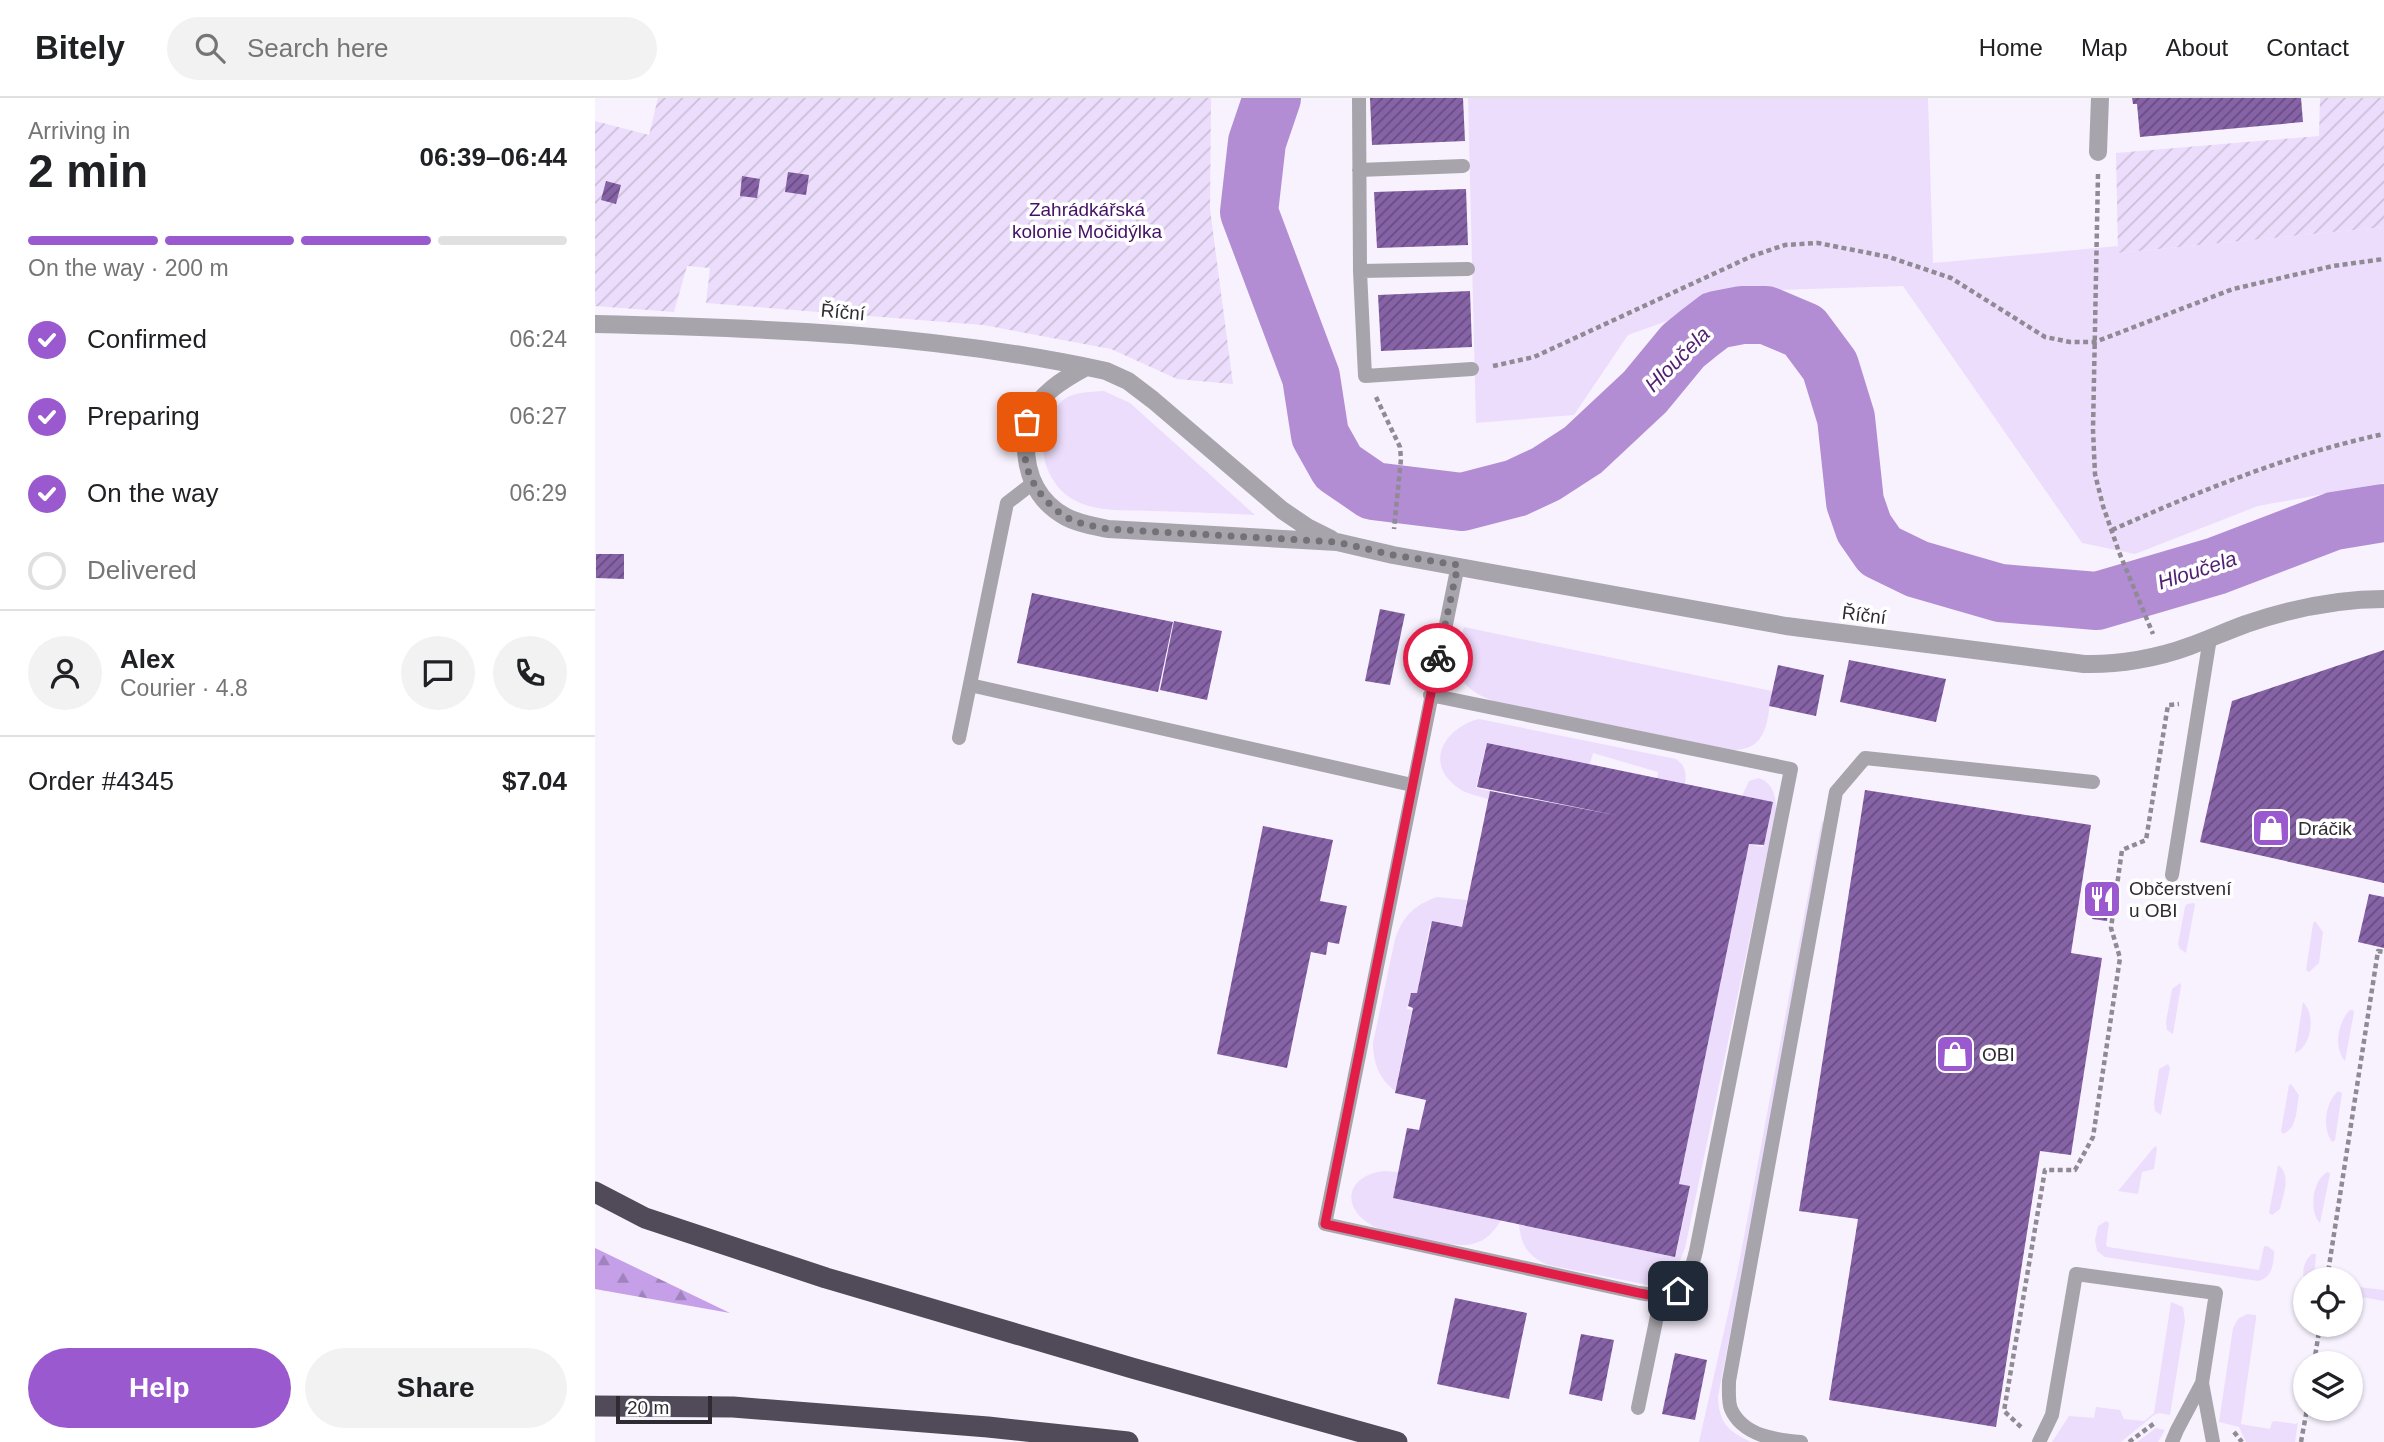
<!DOCTYPE html>
<meta charset="utf-8">
<style>
body{margin:0;font-family:Helvetica,sans-serif;background:#f2f2f2;color:#202124;height:100vh;display:flex;flex-direction:column;font-size:26px;white-space:nowrap}
*{box-sizing:border-box;margin:0}
p{font-size:23px;color:#757577}
.icon{flex:none;width:38px;height:38px;fill:none;stroke:currentColor;stroke-width:2;stroke-linecap:round;stroke-linejoin:round}
.map{position:relative;flex:1;overflow:hidden}
.drawer{display:flex;flex-direction:column;background:#fff;width:595px}
.drawer>*{flex:none}
.controls{position:absolute;left:1698px;top:1169px;display:grid;gap:14px}
.controls a{display:grid;place-items:center;width:70px;height:70px;border-radius:50%;background:#fff;box-shadow:0 2px 5px #0004;font-size:35px}
.scale{position:absolute;left:21px;bottom:18px;width:96px;box-sizing:border-box;padding-left:7px;border:4px solid #2f2b32;border-top:0;font-size:19px;line-height:24px;white-space:nowrap;color:#2f2b32;-webkit-text-stroke:5px #fff;paint-order:stroke}
.pin{position:absolute;display:grid;place-items:center;width:60px;height:60px;color:#fff;margin:-30px;border-radius:14px;box-shadow:0 4px 10px #0006}
.courier{position:absolute;display:grid;place-items:center;width:70px;height:70px;margin:-35px;border:5px solid #e11d48;border-radius:50%;background:#fff;color:#222;box-shadow:0 2px 9px #0007}
.summary em{font-style:normal;font-weight:600}
.summary div{display:flex;flex-direction:column-reverse}
.summary{display:flex;align-items:center;justify-content:space-between;height:119px;padding:0 28px}
h1{font-size:46px;font-weight:600;line-height:52px}
.bar{display:grid;grid-template-columns:repeat(4,1fr);gap:10px 7px;align-content:center;height:84px;padding:0 28px}
.bar i{height:9px;border-radius:5px;background:#e0e0e0}
.bar .selected{background:#9b59cf}
.bar p{grid-column:span 4}
.line{display:flex;align-items:center;gap:18px;padding:0 28px;border-top:2px solid #e0e0e0}
.line div{flex:1}
.round{display:grid;place-items:center;flex:none;width:74px;height:74px;border-radius:37px;background:#f2f2f2}
ol{padding:0 28px;list-style:none}
li{display:flex;align-items:center;gap:21px;height:77px}
li p{margin-inline-start:auto}
li .icon{padding:7px;border-radius:50%;background:#9b59cf;color:#fff;stroke-width:4}
li:last-child{color:#757577}
li i{width:38px;height:38px;border:4px solid #e0e0e0;border-radius:50%}
.button{display:flex;gap:14px;margin-top:auto;padding:14px 28px}
.button a{flex:1;height:80px;border-radius:42px;background:#9b59cf;color:#fff;font-size:28px;font-weight:600;line-height:80px;text-align:center}
.button a+a{background:#f2f2f2;color:#202124}
header{display:flex;align-items:center;gap:42px;box-sizing:border-box;height:98px;padding:0 35px;background:#fff;border-bottom:2px solid #e0e0e0}
header strong{font-size:33px}
nav{display:flex;gap:38px;margin-inline-start:auto;font-size:24px}
.search{width:490px;height:63px;background:#f2f2f2;display:flex;align-items:center;gap:18px;box-sizing:border-box;padding:0 24px;border-radius:38px;color:#757577;font-size:26px}
main{display:flex;flex:1;min-height:0}
.map>svg:first-child{display:block}
</style>
<header>
<strong>Bitely</strong>
<div class="search"><svg class="icon" aria-label="search" viewBox="0 0 24 24"><circle cx="10" cy="10" r="6"/><path d="M15 15l6 6"/></svg>Search here</div>
<nav><a>Home</a><a>Map</a><a>About</a><a>Contact</a></nav>
</header>
<main>
<section class="drawer">
<div class="summary"><div><h1>2 min</h1><p>Arriving in</p></div><em>06:39–06:44</em></div>
<div class="bar"><i class="selected"></i><i class="selected"></i><i class="selected"></i><i></i><p>On the way · 200 m</p></div>
<ol>
<li><svg class="icon" aria-label="check" viewBox="0 0 24 24"><path d="M5 12l5 5 9-10"/></svg>Confirmed<p>06:24</p></li>
<li><svg class="icon" aria-label="check" viewBox="0 0 24 24"><path d="M5 12l5 5 9-10"/></svg>Preparing<p>06:27</p></li>
<li><svg class="icon" aria-label="check" viewBox="0 0 24 24"><path d="M5 12l5 5 9-10"/></svg>On the way<p>06:29</p></li>
<li><i></i>Delivered</li>
</ol>
<div class="line" style="height:126px"><a class="round"><svg class="icon" aria-label="person" viewBox="0 0 24 24"><circle cx="12" cy="8" r="4"/><path d="M4 21q1-7 8-7t8 7"/></svg></a><div><b>Alex</b><p>Courier · 4.8</p></div><a class="round"><svg class="icon" aria-label="chat" viewBox="0 0 24 24"><path d="M4 5h16v11H9l-5 4z"/></svg></a><a class="round"><svg class="icon" aria-label="phone" viewBox="0 0 24 24"><path d="M5 4h4l2 5-3 2q2 4 5 5l2-3 5 2v4C11 20 4 13 5 4z"/></svg></a></div>
<div class="line" style="height:91px"><div>Order #4345</div><b>$7.04</b></div>
<div class="button"><a>Help</a><a>Share</a></div>
</section>
<div class="map">
<svg width="1789" height="1344" viewBox="0 0 1789 1344">
<defs>
<pattern id="forest-firs" width="22" height="20" patternUnits="userSpaceOnUse" patternTransform="scale(1.75)"><rect width="22" height="20" fill="#c5a0e8"/><path d="M5 1l3.5 6h-7zM16 11l3.5 6h-7z" fill="#a083bd"/></pattern>
<pattern id="garden-furrows" width="10" height="10" patternUnits="userSpaceOnUse" patternTransform="scale(1.75)"><rect width="10" height="10" fill="#ecddfc"/><path d="M-1 1l2-2M0 10L10 0M9 11l2-2" fill="none" stroke="#cbbed8"/></pattern>
<pattern id="building-hatch" width="6" height="6" patternUnits="userSpaceOnUse" patternTransform="scale(1.75)"><rect width="6" height="6" fill="#8662a6"/><path d="M-1 1l2-2M0 6l6-6M5 7l2-2" fill="none" stroke="#684d80"/></pattern>
</defs>
<rect width="100%" height="100%" fill="#f8f2fe"/>
<path fill="#ecddfc" d="M873,0H1333L1338,165L1523,148V155L1789,129V385L1663,408L1540,456L1487,445L1308,188L1156,193L1033,237L979,317L881,325Z
M509,293L535,305L660,417C626,415 592,414 558,413C532,412 503,415 479,402C466,395 458,384 452,370C447,357 446,336 453,323C468,294 478,295 509,293Z
M869,529L1177,593C1172,621 1174,652 1138,652L901,604C857,589 859,568 869,529Z
M884,621L1081,661C1092,668 1091,678 1090,689L1062,683L1063,674L998,655L994,669L891,647L881,690L895,693L893,701C883,698 871,696 862,689C828,664 851,629 884,621Z
M1164,680C1179,686 1181,699 1181,714L1090,1150C1082,1171 1075,1181 1053,1187L953,1167C933,1158 926,1148 924,1126L1081,1157L1095,1089L1084,1086L1154,746L1167,749L1169,747L1146,700L1154,683Z
M1227,722L1232,731L1123,1299C1124,1325 1133,1333 1156,1344H1104L1143,1171Z
M842,799L872,802L866,831L835,826L822,895L820,898L815,897L812,911L817,912L800,993C784,981 778,965 778,945L800,841C808,818 819,807 842,799Z
M1598,805L1600,806L1591,855L1585,851L1583,846L1590,809L1592,806Z
M1720,823L1728,834L1724,865L1714,874L1711,872L1718,826Z
M1585,885L1586,888L1578,936L1572,932L1571,924L1577,891Z
M1708,904C1721,916 1717,948 1700,955Z
M1755,912H1758L1759,914L1750,963C1738,949 1743,924 1755,912Z
M1573,966L1575,970L1566,1017L1560,1013L1559,1005L1564,971Z
M1696,986L1704,997C1701,1011 1703,1030 1688,1036L1686,1033L1694,987Z
M1743,993L1747,995L1740,1042L1737,1044C1727,1030 1730,1005 1743,993Z
M1560,1048L1562,1050L1559,1071L1547,1074L1543,1096L1523,1093Z
M1683,1067C1697,1077 1688,1097 1685,1111L1677,1117L1674,1115Z
M789,1073L803,1074L798,1100L906,1122C899,1134 891,1143 877,1146C861,1151 791,1136 776,1127C744,1108 753,1077 789,1073Z
M1733,1074L1735,1076L1725,1125C1713,1114 1718,1080 1733,1074Z
M1511,1123L1514,1125L1511,1147L1513,1149L1664,1172L1669,1148H1672L1679,1153C1679,1166 1677,1180 1663,1183L1510,1159L1502,1153L1500,1142L1503,1128Z
M1717,1156H1721L1719,1181H1710V1184C1706,1174 1709,1163 1717,1156Z
M1755,1188L1789,1192V1203L1755,1197Z
M1576,1204L1588,1209L1590,1223L1575,1317L1564,1315L1559,1317L1526,1344H1457L1474,1318L1499,1320L1501,1309L1525,1312L1529,1321L1549,1323L1559,1315Z
M1652,1216L1661,1217V1221L1646,1326L1675,1331L1677,1324L1680,1323L1701,1326L1703,1324L1700,1344H1651L1644,1329L1624,1324L1638,1230L1643,1221Z
M1561,1330L1570,1332L1563,1344H1542Z"/>
<path fill="url(#forest-firs)" d="M0,1150L135,1215L0,1191Z"/>
<path fill="url(#garden-furrows)" d="M63,0H616L615,111L638,286L582,281L516,251L388,227L111,205L115,170L92,168L79,214L0,208V23L54,37Z
M1725,0H1789V129L1523,155L1521,55L1724,38Z"/>
<g fill="none" stroke-linecap="round" stroke-linejoin="round">
<path stroke="#b28dd4" stroke-width="58" d="M677,0L662,44L654,114L716,279L725,337L743,369L778,393L867,404L921,390L951,376L988,352L1050,294L1088,248L1104,235L1121,222L1147,217H1171L1209,233L1235,268L1251,320L1260,404L1269,430L1285,453L1322,471L1405,495L1502,503L1621,468L1739,423L1789,415"/>
</g>
<path fill="url(#building-hatch)" d="M775,0H868L870,43L777,47Z
M1537,0H1706L1708,24L1545,39L1542,6H1538Z
M193,74L214,77L211,97L190,94Z
M147,78L165,81L162,100L145,98Z
M11,83L26,87L21,106L6,102Z
M871,91L873,147L782,150L779,94Z
M875,193L877,249L786,253L783,197Z
M1,456H29V481L1,480Z
M437,495L578,524L563,594L422,565Z
M785,511L810,516L795,587L770,583Z
M579,523L627,533L612,602L565,592Z
M1789,552V785L1605,744L1637,603Z
M1254,562L1351,581L1341,624L1245,604Z
M1183,567L1229,577L1221,618L1174,608Z
M892,645L1178,704L1169,747L1154,746L1084,1086L1095,1088L1080,1159L798,1100L812,1030L824,1032L831,1002L800,995L818,910L813,908L816,895H822L837,823L867,829L895,693L1025,718L882,689Z
M1270,692L1496,727L1476,855L1507,860L1476,1057L1445,1053L1401,1329L1234,1302L1263,1121L1204,1113Z
M668,728L738,742L725,803L752,808L744,846L733,844L731,857L716,854L692,970L622,956Z
M1502,786L1517,788L1512,823L1497,821Z
M1774,796L1789,799V850L1763,844Z
M860,1200L932,1215L914,1301L842,1286Z
M986,1236L1019,1242L1007,1303L974,1296Z
M1080,1255L1112,1262L1100,1322L1067,1316Z"/>
<g fill="none" stroke-linecap="round" stroke-linejoin="round">
<path stroke="#8f8a94" stroke-width="4.5" stroke-dasharray="5 3.5" stroke-linecap="butt" d="M1503,76L1498,332L1500,376L1508,408L1524,454L1558,536
M898,268L939,259L1157,158L1190,147L1223,145L1294,159L1356,180L1450,239L1475,244H1500L1638,191L1738,168L1789,161
M781,299L805,349L806,361L799,431
M1517,432C1605,393 1694,356 1789,336
M1732,1181L1783,853L1789,854
M1719,1265L1725,1227
M1426,1329L1409,1313L1450,1072H1480L1498,1039L1525,860L1516,830L1527,752L1551,742L1573,607L1584,606
M1639,1334L1647,1344
M1534,1344L1561,1324
M1706,1344L1712,1311"/>
<path stroke="#a7a4ab" stroke-width="14" d="M764,0L765,173L770,278L877,271
M764,72L868,68
M765,173L873,171
M375,587L817,687
M835,597L1196,671L1101,1153C1091,1192 1088,1202 1044,1195L730,1126L863,467
M364,640L412,405L438,385
M1577,777L1615,540
M1043,1310L1066,1199
M1206,1344C1181,1342 1148,1338 1136,1311C1133,1304 1134,1291 1134,1283L1241,694L1270,660L1498,684
M1444,1344L1457,1317L1481,1176L1621,1195L1607,1285L1618,1344
M1577,1344L1582,1332L1607,1285"/>
<path stroke="#a7a4ab" stroke-width="18" d="M1503,54L1505,0
M0,226C174,230 340,236 511,273L533,283L558,302L687,412L712,429L736,441
M491,269C467,282 444,296 433,322C431,327 431,333 431,338C429,372 440,402 471,419C484,426 499,428 513,431L742,444L798,457L1191,528L1489,566C1523,567 1563,560 1595,548C1614,541 1632,533 1651,526C1695,511 1743,501 1789,501"/>
<path stroke="#514a59" stroke-width="21" d="M0,1094L50,1120L231,1180L537,1270L802,1344
M0,1308L138,1309L393,1329L533,1344"/>
</g>
<g fill="none" stroke-linecap="round" stroke-linejoin="round">
<path stroke="#757179" stroke-width="7" stroke-dasharray="0 12.6" d="M432,324C431,334 429,346 430,357C431,381 450,406 471,419C483,426 498,428 513,431L742,444L798,457L863,467L843,560"/>
<path stroke="#e11d48" stroke-width="9" d="M843,560L730,1126L1044,1195L1066,1199L1083,1193"/>
</g>
<defs>
<symbol id="shop-square" viewBox="-11 -11 22 22"><rect x="-9" y="-9" width="18" height="18" rx="4" fill="#9b59cf" stroke="#fff"/><path d="M-5-2.5h2.3a2.7 3.5 0 0 1 5.4 0H5L5.5 6h-11ZM-1.5-2.5h3a1.5 2.3 0 0 0-3 0Z" fill="#fff"/></symbol>
<symbol id="restaurant-square" viewBox="-11 -11 22 22"><rect x="-9" y="-9" width="18" height="18" rx="4" fill="#9b59cf" stroke="#fff"/><path d="M-5-6h1v4h1v-4h1v4h1v-4h1v5L-1.5 .5V6h-2V.5L-5-1ZM5-6V6H3V1.5H1.5Q1.5-4 5-6Z" fill="#fff"/></symbol>
</defs>
<g fill-rule="evenodd">
<use href="#shop-square" x="1654" y="708" width="44" height="44"/>
<use href="#restaurant-square" x="1485" y="779" width="44" height="44"/>
<use href="#shop-square" x="1338" y="934" width="44" height="44"/>
</g>
<g text-anchor="middle" dominant-baseline="central" stroke-width="7" stroke-linejoin="round" paint-order="stroke">
<g font-size="19" fill="#416" stroke="#fff">
<text x="492" y="111">Zahrádkářská<tspan x="492" dy="22">kolonie Močidýlka</tspan></text>
</g>
<g font-size="19" fill="#2f2b32" stroke="#fff">
<text transform="translate(248 214) rotate(5)">Říční</text>
<text transform="translate(1269 517) rotate(7)">Říční</text>
</g>
<g font-size="19" fill="#2f2b32" stroke="#fff" text-anchor="start">
<text x="1703" y="730">Dráčik</text>
<text x="1534" y="790">Občerstvení<tspan x="1534" dy="22">u OBI</tspan></text>
<text x="1387" y="956">OBI</text>
</g>
<g font-size="21" font-style="italic" fill="#501f72" stroke="#fff">
<text transform="translate(1082 261) rotate(-45)">Hloučela</text>
<text transform="translate(1602 472) rotate(-18)">Hloučela</text>
</g>
</g>
</svg>
<div class="controls">
<a><svg class="icon" aria-label="locate" viewBox="0 0 24 24"><circle cx="12" cy="12" r="6"/><path d="M12 2v4M12 18v4M2 12h4M18 12h4"/></svg></a>
<a><svg class="icon" aria-label="layers" viewBox="0 0 24 24"><path d="M12 4l9 5-9 5-9-5zM3 14l9 5 9-5"/></svg></a>
</div>
<div class="scale">20 m</div>
<div class="pin" style="left:432px;top:324px;background:#ea580c"><svg class="icon" aria-label="bag" viewBox="0 0 24 24"><path d="M5 8h14l-1 12H6zM9 8a3 3 0 0 1 6 0"/></svg></div>
<div class="pin" style="left:1083px;top:1193px;background:#1f2937"><svg class="icon" aria-label="home" viewBox="0 0 24 24"><path d="M3 11l9-7 9 7M6 9v11h12V9"/></svg></div>
<div class="courier" style="left:843px;top:560px"><svg class="icon" aria-label="bike" viewBox="0 0 24 24"><circle cx="6" cy="16" r="4"/><circle cx="18" cy="16" r="4"/><path d="M6 16l4-8h5l3 8M10 8l3 8H6M13 5h3"/></svg></div>
</div>
</main>
